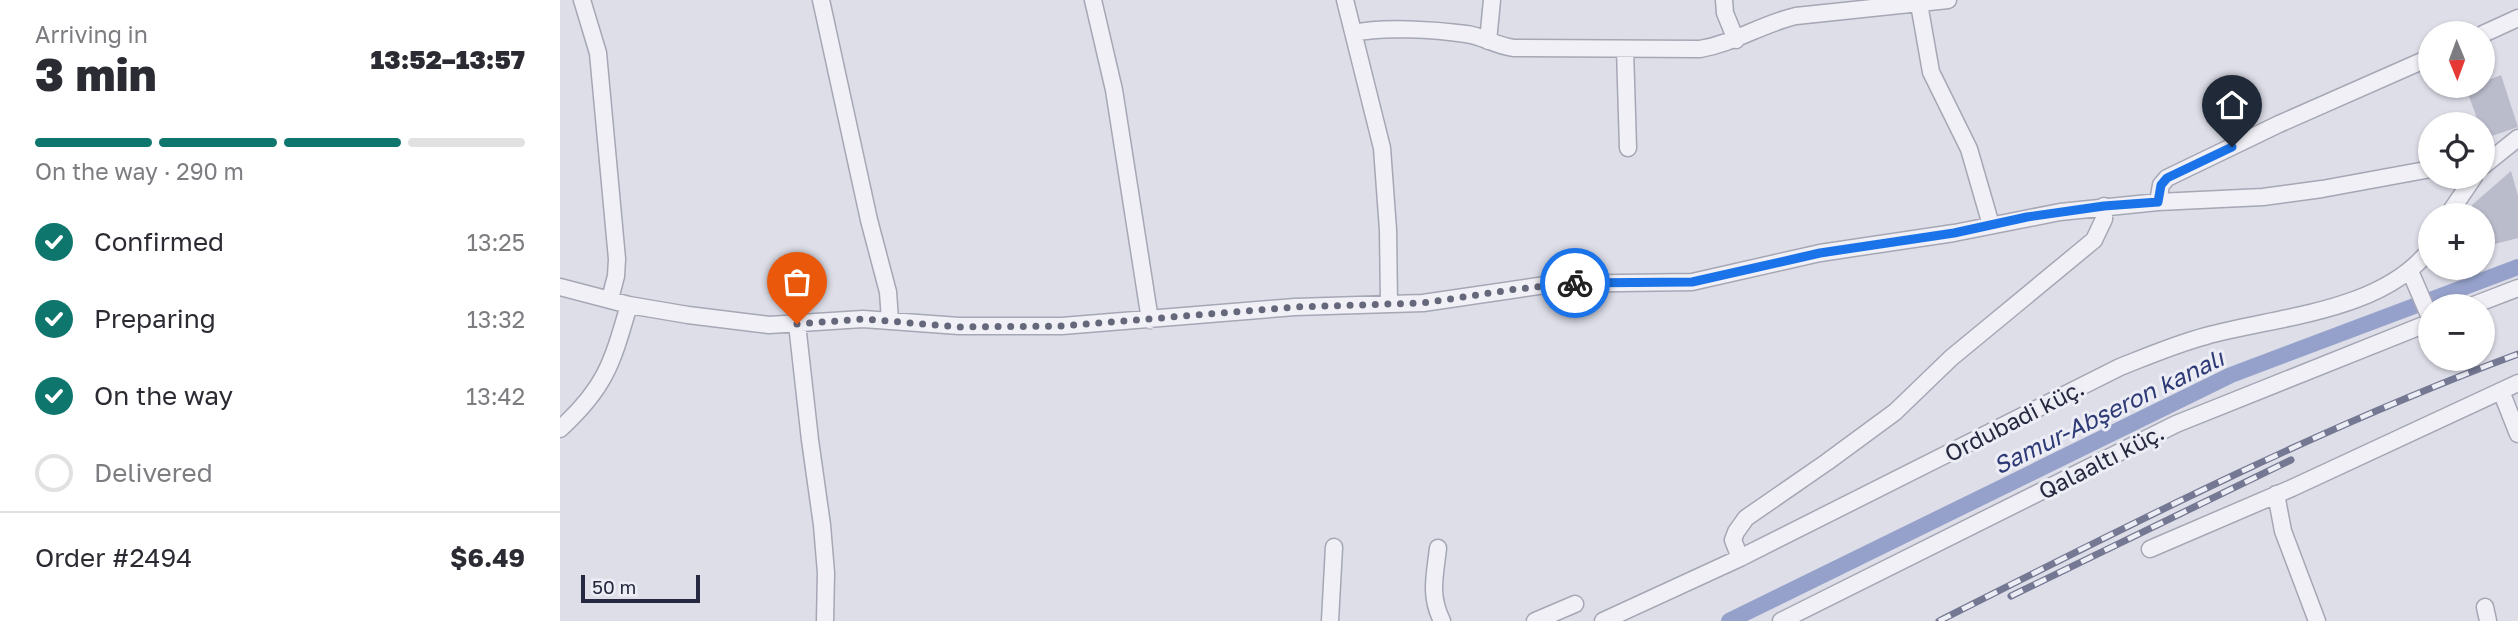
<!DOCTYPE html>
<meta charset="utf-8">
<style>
body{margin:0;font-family:"Golos Text",sans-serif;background:#f7f7f7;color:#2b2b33;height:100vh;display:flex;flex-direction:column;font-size:26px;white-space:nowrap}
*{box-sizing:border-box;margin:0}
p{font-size:23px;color:#7c7c81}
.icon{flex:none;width:38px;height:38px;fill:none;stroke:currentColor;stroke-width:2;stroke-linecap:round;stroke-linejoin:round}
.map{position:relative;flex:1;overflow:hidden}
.details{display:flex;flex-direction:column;background:#fff;width:560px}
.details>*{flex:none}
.needle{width:46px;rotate:179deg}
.tools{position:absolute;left:1858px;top:21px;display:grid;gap:14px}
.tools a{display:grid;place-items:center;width:77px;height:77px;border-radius:50%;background:#fff;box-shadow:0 2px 5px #0004;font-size:35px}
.scale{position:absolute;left:21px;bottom:18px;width:119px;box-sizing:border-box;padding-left:7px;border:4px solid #25283f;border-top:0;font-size:19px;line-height:24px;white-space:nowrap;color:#25283f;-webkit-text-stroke:5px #ecedf5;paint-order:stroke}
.pin{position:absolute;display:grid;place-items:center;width:60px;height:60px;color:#fff;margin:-72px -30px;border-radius:50% 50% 50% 0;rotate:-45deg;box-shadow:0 0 7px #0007}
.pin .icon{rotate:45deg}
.courier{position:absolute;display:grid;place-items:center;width:70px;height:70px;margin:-35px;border:5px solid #1a73e8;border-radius:50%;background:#fff;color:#222;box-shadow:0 2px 9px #0007}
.overview em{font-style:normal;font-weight:800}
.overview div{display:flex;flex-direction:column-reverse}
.overview{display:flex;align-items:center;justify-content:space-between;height:119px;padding:0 35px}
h1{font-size:46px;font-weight:800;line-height:52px}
.bar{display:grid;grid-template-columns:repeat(4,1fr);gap:10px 7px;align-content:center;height:84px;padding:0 35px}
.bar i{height:9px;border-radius:5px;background:#e1e1e2}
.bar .current{background:#0f766e}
.bar p{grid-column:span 4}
.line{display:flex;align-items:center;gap:18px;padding:0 35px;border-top:2px solid #e1e1e2}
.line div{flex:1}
ol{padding:0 35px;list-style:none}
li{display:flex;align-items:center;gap:21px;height:77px}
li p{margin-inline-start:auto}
li .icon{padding:7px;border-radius:50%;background:#0f766e;color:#fff;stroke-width:4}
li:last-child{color:#7c7c81}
li i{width:38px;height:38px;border:4px solid #e1e1e2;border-radius:50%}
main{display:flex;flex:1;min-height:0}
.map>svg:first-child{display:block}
</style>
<main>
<section class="details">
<div class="overview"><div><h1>3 min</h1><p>Arriving in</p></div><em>13:52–13:57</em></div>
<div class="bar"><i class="current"></i><i class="current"></i><i class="current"></i><i></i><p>On the way · 290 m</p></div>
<ol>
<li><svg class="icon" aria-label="check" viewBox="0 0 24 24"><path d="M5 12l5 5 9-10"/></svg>Confirmed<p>13:25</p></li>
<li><svg class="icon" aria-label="check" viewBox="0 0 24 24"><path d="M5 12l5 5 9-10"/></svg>Preparing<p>13:32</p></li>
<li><svg class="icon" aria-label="check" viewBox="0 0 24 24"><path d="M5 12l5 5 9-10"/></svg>On the way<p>13:42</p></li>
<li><i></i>Delivered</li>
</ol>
<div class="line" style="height:91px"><div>Order #2494</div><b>$6.49</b></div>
</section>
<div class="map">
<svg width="1958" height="621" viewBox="0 0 1958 621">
<rect width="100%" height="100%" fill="#dddee8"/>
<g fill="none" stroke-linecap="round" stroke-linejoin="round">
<path stroke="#95a1ca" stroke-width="16" d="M1169,621L1671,375L1958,267"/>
</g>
<path fill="#babbcb" d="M1941,75L1958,127L1923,139V124H1919L1906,88L1923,86V82Z
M1951,171L1958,196V238L1923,247V215H1914L1912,205Z"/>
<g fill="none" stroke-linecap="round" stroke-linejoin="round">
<defs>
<path id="minor" d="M22,0L38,53L57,259L56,276L50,299
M261,0L309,220L328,292L330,320
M533,0L554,90L590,320
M785,0L822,148L828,230L829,303
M1164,0L1165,13L1176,40
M1359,4L1371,72L1409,149L1431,225
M795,33C821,26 877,30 906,34C923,36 936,46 954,48L1140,49C1175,43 1201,24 1236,16L1388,0
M1923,34L1958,18
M928,41L932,0
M1065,49L1068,148
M1923,166L1958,138
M1598,202L1601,185L1607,178L1719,124L1871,57
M1888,215L1914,177
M1850,271L1871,320
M0,287L69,305L128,315L209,325L303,319L399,326H502L735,307L863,303L992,284L1132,282L1260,253L1394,233L1500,212L1598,202L1703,197L1762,189L1871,169
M1911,306L1958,288
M237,324L250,440L262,525L266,573L265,621
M1941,391L1958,434
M0,429C46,387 52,363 69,305
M1716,494L1723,531L1757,621
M878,548C875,576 869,595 882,621
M1590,549L1732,488L1958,383
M1180,558L1173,540L1176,532L1186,518L1267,462L1335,412L1391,358L1534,240L1544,219V206
M1925,607L1928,621
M770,621L774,547
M975,621L1015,604
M1043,621L1180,558L1560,367C1588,356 1616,344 1646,336C1718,316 1823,312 1871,248
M1221,621L1616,424L1871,322"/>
</defs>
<use href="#minor" stroke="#a6a7b5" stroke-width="19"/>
<use href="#minor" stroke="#f0f0f6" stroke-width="16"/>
<defs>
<path id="rail" d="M1451,596L1731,460
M1379,621C1569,525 1759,428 1958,354"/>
</defs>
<use href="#rail" stroke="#757892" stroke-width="7"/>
<use href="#rail" stroke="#ecedf5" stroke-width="4.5" stroke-dasharray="13" stroke-linecap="butt"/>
</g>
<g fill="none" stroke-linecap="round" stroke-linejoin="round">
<path stroke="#65687a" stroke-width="7" stroke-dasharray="0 12.6" d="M237,324L303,319L399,327L502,326L735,307L863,303L957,289L1015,283"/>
<path stroke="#1a73e8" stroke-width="9" d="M1015,283L1132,282L1260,253L1394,233L1467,217L1544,206L1598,202L1601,185L1607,178L1672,147"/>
</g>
<g text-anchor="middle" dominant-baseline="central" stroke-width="6" stroke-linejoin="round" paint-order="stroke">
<g font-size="23" fill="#25283f" stroke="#ecedf5">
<text transform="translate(1454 420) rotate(-27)">Ordubadi küç.</text>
<text transform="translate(1541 461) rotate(-27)">Qalaaltı küç.</text>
</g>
<g font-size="24" font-style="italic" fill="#2d3a75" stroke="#ecedf5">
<text transform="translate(1548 411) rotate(-26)">Samur-Abşeron kanalı</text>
</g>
</g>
</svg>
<div class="tools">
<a><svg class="needle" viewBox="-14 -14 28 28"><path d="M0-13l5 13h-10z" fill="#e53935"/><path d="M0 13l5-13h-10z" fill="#7c7c81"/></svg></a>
<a><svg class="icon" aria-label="locate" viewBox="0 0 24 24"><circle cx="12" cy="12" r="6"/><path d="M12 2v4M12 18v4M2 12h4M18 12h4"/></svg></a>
<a>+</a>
<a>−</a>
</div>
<div class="scale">50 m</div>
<div class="pin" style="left:237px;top:324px;background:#ea580c"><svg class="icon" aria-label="bag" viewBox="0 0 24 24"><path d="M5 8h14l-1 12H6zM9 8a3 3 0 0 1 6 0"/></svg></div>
<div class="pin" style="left:1672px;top:147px;background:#1f2937"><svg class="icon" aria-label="home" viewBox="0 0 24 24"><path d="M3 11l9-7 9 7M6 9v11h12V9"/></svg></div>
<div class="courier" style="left:1015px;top:283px"><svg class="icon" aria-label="bike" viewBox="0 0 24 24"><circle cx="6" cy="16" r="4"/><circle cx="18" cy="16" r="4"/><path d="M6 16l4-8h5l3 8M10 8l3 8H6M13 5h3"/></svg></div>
</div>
</main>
